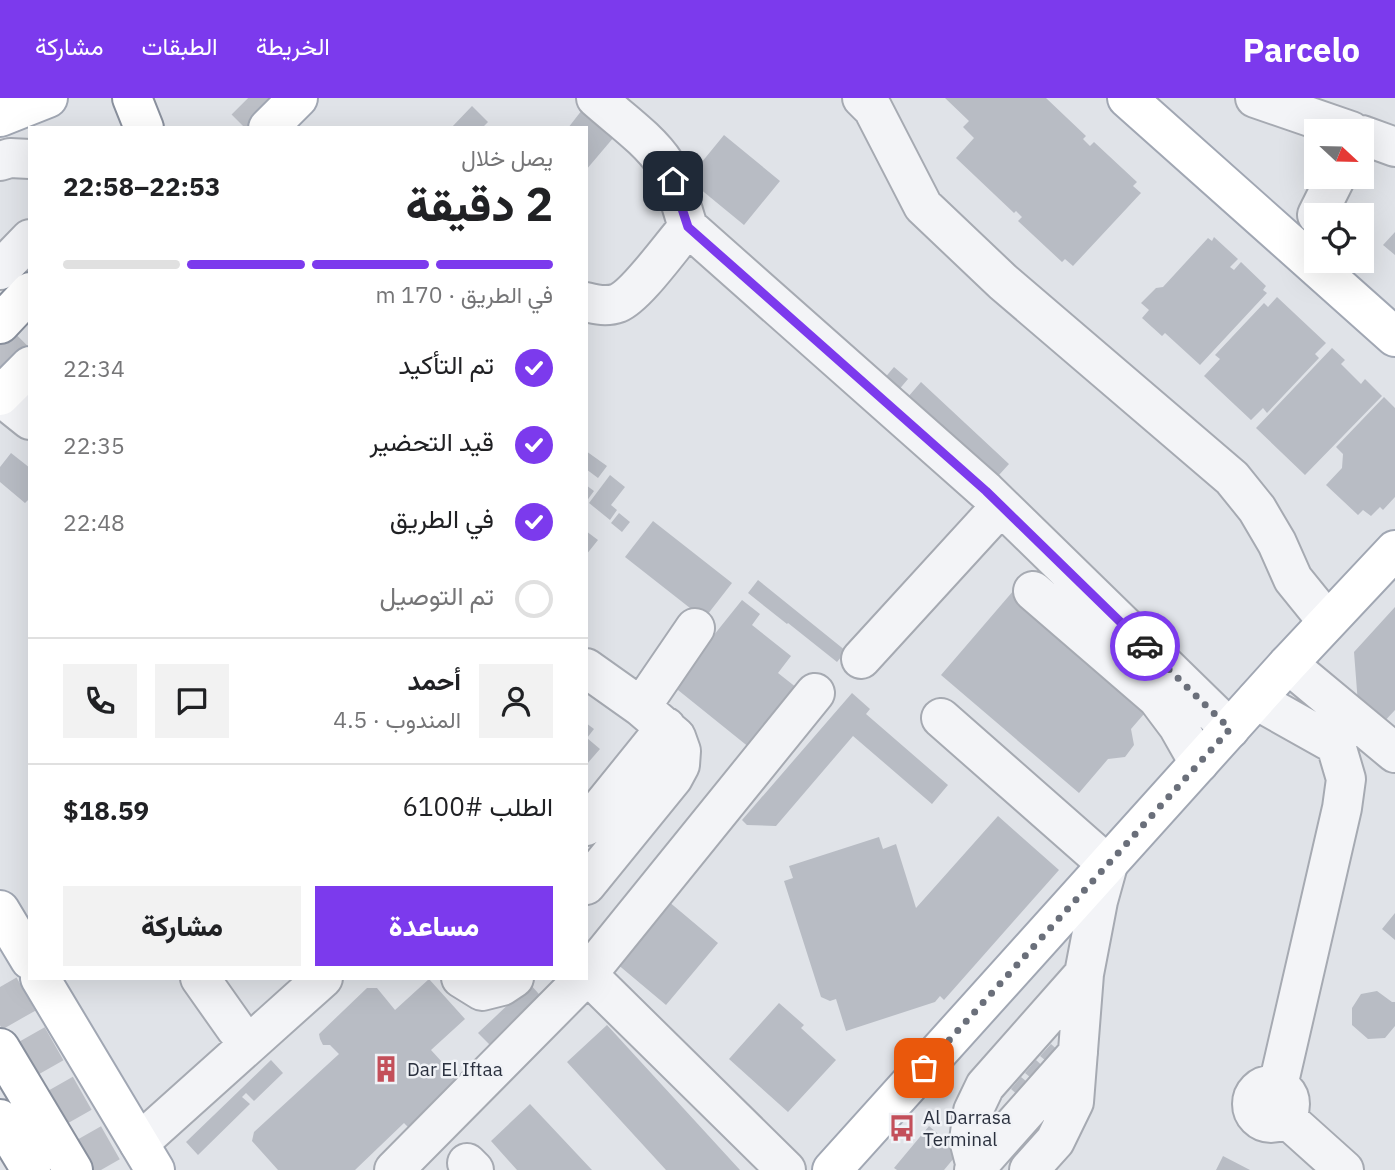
<!DOCTYPE html>
<html lang="ar">
<meta charset="utf-8">
<style>
body{margin:0;font-family:"IBM Plex Sans",Vazirmatn,sans-serif;background:#f2f2f2;color:#202124;direction:rtl;height:100vh;display:flex;flex-direction:column;font-size:26px;white-space:nowrap}
*{box-sizing:border-box;margin:0}
p{font-size:23px;color:#757577}
.icon{flex:none;width:38px;height:38px;fill:none;stroke:currentColor;stroke-width:2;stroke-linecap:round;stroke-linejoin:round}
.map{position:relative;flex:1;overflow:hidden;direction:ltr}
.sheet{position:absolute;left:28px;top:28px;width:560px;height:854px;display:flex;flex-direction:column;background:#fff;border-radius:0px;box-shadow:0 7px 28px #0002;direction:rtl}
.sheet>*{flex:none}
.needle{width:46px;rotate:112deg}
.fabs{position:absolute;left:1304px;top:21px;display:grid;gap:14px}
.fabs a{display:grid;place-items:center;width:70px;height:70px;border-radius:0px;background:#fff;box-shadow:0 7px 28px #0002;font-size:35px}
.pin{position:absolute;display:grid;place-items:center;width:60px;height:60px;color:#fff;margin:-30px;border-radius:14px;box-shadow:0 4px 10px #0006}
.courier{position:absolute;display:grid;place-items:center;width:70px;height:70px;margin:-35px;border:5px solid #7c3aed;border-radius:50%;background:#fff;color:#222;box-shadow:0 2px 9px #0007}
.summary em{font-style:normal;font-weight:800}
.summary div{display:flex;flex-direction:column-reverse}
.summary{display:flex;align-items:center;justify-content:space-between;height:119px;padding:0 35px}
h1{font-size:46px;font-weight:800;line-height:52px}
.bar{display:grid;grid-template-columns:repeat(4,1fr);gap:10px 7px;align-content:center;height:84px;padding:0 35px}
.bar i{height:9px;border-radius:5px;background:#e0e0e0}
.bar .active{background:#7c3aed}
.bar p{grid-column:span 4}
.line{display:flex;align-items:center;gap:18px;padding:0 35px;border-top:2px solid #e0e0e0}
.line div{flex:1}
.round{display:grid;place-items:center;flex:none;width:74px;height:74px;border-radius:0px;background:#f2f2f2}
ol{padding:0 35px;list-style:none}
li{display:flex;align-items:center;gap:21px;height:77px}
li p{margin-inline-start:auto}
li .icon{padding:7px;border-radius:50%;background:#7c3aed;color:#fff;stroke-width:4}
li:last-child{color:#757577}
li i{width:38px;height:38px;border:4px solid #e0e0e0;border-radius:50%}
.button{display:flex;gap:14px;margin-top:auto;padding:14px 35px}
.button a{flex:1;height:80px;border-radius:0px;background:#7c3aed;color:#fff;font-size:28px;font-weight:800;line-height:80px;text-align:center}
.button a+a{background:#f2f2f2;color:#202124}
header{display:flex;align-items:center;gap:42px;box-sizing:border-box;height:98px;padding:0 35px;background:#7c3aed;color:#fff}
header strong{font-size:33px}
nav{display:flex;gap:38px;margin-inline-start:auto;font-size:24px}
.map>svg:first-child{display:block}
</style>
<header>
<strong>Parcelo</strong>
<nav><a>الخريطة</a><a>الطبقات</a><a>مشاركة</a></nav>
</header>
<div class="map">
<svg width="1395" height="1072" viewBox="0 0 1395 1072">
<rect width="100%" height="100%" fill="#e0e3e8"/>
<path fill="#b8bcc4" d="M945,0H1046L1086,38L1083,41L1090,48L1094,44L1137,84L1133,88L1141,95L1073,168L1065,161L1062,164L1018,123L1022,119L1016,113L1014,115L956,60L974,40L963,29L969,23Z
M472,8L488,24L482,30H451Z
M582,12L614,39L586,72V30H568Z
M724,37L780,83L744,127L688,81Z
M1395,134V157L1383,147Z
M1214,139L1238,161L1230,169L1234,172L1241,164L1266,188L1263,192L1267,195L1200,267L1165,235L1162,238L1142,220L1149,212L1141,205L1156,190L1163,189L1208,140L1212,143Z
M1277,199L1326,245L1315,256L1319,260L1267,315L1263,310L1251,322L1204,278L1220,261L1215,257L1264,205L1268,209Z
M1332,250L1345,262L1341,266L1361,286L1365,281L1382,298L1305,377L1256,330Z
M894,269L908,281L897,294L883,282Z
M921,284L1009,366L989,388L901,307Z
M1384,299L1395,310V399L1383,412L1380,409L1371,418L1363,412L1358,417L1326,387L1342,370L1343,356L1336,349Z
M586,353L607,368L598,380L586,371Z
M11,355L30,370V400L25,405L0,384V369Z
M610,377L625,389L611,407L617,412L610,422L589,405Z
M586,387L594,393L586,404Z
M619,415L630,424L622,434L611,425Z
M653,423L732,485L704,521L625,459Z
M586,433L598,442L586,457Z
M758,482L846,553L837,564L788,525L787,526L748,495Z
M1014,492L1150,609L1131,631L1134,647L1125,659L1108,661L1079,695L941,577Z
M742,502L760,516L752,527L791,558L778,575L797,590L750,650L673,588Z
M1395,509V612L1381,627L1358,606L1354,554Z
M852,595L870,611L866,616L948,687L932,706L853,638L776,728L747,727L742,722Z
M586,625L594,631L587,640L600,651L586,667Z
M998,718L1059,772L944,902L940,898L935,904L846,933L836,901L830,903L821,899L784,783L793,780L789,768L879,739L883,751L896,746L916,810Z
M668,803L718,845L666,907L616,865Z
M1395,815V842L1382,831Z
M429,881L465,921L431,952L463,987L414,1035L404,1025L355,1072H278L252,1043L254,1034L339,956L330,947H323L320,941L319,936L367,890H377L395,912Z
M530,886L546,904L495,952L478,935Z
M1377,893L1392,904H1395V928L1385,940L1368,941L1352,927V910L1361,896Z
M779,905L804,927L801,930L836,962L788,1014L729,961Z
M607,927L740,1072H666L567,964Z
M1051,946L1061,955L1051,967L1040,958Z
M271,962L283,975L254,1003L246,995L242,999L250,1006L198,1057L186,1044Z
M1036,962L1047,972L1036,984L1025,975Z
M1021,979L1032,988L1021,1000L1011,991Z
M530,1006L592,1072H517L491,1043Z
M929,1028L959,1054L944,1072H897L894,1070Z
M1223,1058L1250,1072H1216Z"/>
<g fill="none" stroke-linecap="round" stroke-linejoin="round">
<path stroke="#bcbfc6" stroke-width="38" stroke-dasharray="38 19" stroke-linecap="butt" d="M245,30L275,0
M0,274L30,244
M0,889L104,1072"/>
<defs>
<path id="minor" d="M596,0C617,19 650,42 665,66C676,84 681,108 688,129L986,393L1230,631
M862,0L873,11L923,108L1003,184L1232,380L1257,411L1277,445L1293,481L1327,523
M1255,0L1351,33
M1362,37L1395,49
M0,63L10,60L30,61
M1317,117L1336,79
M0,172L30,141
M586,204C597,207 607,209 618,205C637,197 672,147 688,129
M0,298L30,322
M1033,493L1157,600L1178,628L1199,665
M861,561L1001,408
M1288,566L1395,655
M586,570L641,609L676,639L681,653L680,667L673,680L586,787
M1256,602L1336,647L1346,681L1342,710L1278,988
M641,609L695,530
M941,620L1108,767L1098,803L1084,876L1074,1004L1055,1043L1029,1072
M586,728L666,629
M588,877L786,1072
M586,878L815,595
M200,880L236,931
M461,880L482,893L502,888L514,880
M1252 1006a19 19 0 1 1 38 0a19 19 0 1 1-38 0Z
M1285,1019L1344,1072
M139,1045L323,880
M467,1065L474,1072
M976,1069L969,1042L973,1013L985,988L1084,876
M394,1072L584,880
M974,1072L1078,955"/>
<path id="major" d="M1127,0L1395,239
M0,19L48,0
M268,30L298,0
M0,298L30,268
M0,812L30,862
M40,880L155,1072
M832,1072L1288,566L1395,452"/>
<path id="highway" d="M132,0L144,30
M0,226L30,194
M0,950L73,1072
M0,1021L31,1072"/>
</defs>
<use href="#minor" stroke="#a6aab2" stroke-width="42"/>
<use href="#major" stroke="#a1a7b3" stroke-width="42"/>
<use href="#highway" stroke="#89909d" stroke-width="42"/>
<use href="#minor" stroke="#f3f4f7" stroke-width="38"/>
<use href="#major" stroke="#fff" stroke-width="38"/>
<use href="#highway" stroke="#fff" stroke-width="38"/>
</g>
<g fill="none" stroke-linecap="round" stroke-linejoin="round">
<path stroke="#6a6f7a" stroke-width="7" stroke-dasharray="0 12.6" d="M924,970L1230,631L1145,548"/>
<path stroke="#7c3aed" stroke-width="9" d="M673,83L688,129L986,393L1145,548"/>
</g>
<defs>
<symbol id="building-bare" viewBox="-9 -9 18 18"><path d="M-4-6H4V6H1V3H-1V6H-4ZM-2.5-4.3h1.7v1.8h-1.7ZM.8-4.3h1.7v1.8H.8ZM-2.5-1h1.7V.8h-1.7ZM.8-1h1.7V.8H.8Z" fill="#c34f5a" stroke="#f0f2f6" stroke-width="2.5" paint-order="stroke"/></symbol>
<symbol id="bus-bare" viewBox="-9 -9 18 18"><path d="M-5-6H5V4H4V6H2V4H-2V6H-4V4H-5ZM-3.5-4V0h7V-4ZM-3.5 1.2v1.5H-2V1.2ZM2 1.2v1.5H3.5V1.2Z" fill="#c34f5a" stroke="#f0f2f6" stroke-width="2.5" paint-order="stroke"/></symbol>
</defs>
<g fill-rule="evenodd">
<use href="#building-bare" x="367" y="952" width="38" height="38"/>
<use href="#bus-bare" x="883" y="1011" width="38" height="38"/>
</g>
<g text-anchor="middle" dominant-baseline="central" stroke-width="5" stroke-linejoin="round" paint-order="stroke">
<g font-size="19" fill="#2a303e" stroke="#f0f2f6" text-anchor="start">
<text x="407" y="971">Dar El Iftaa</text>
<text x="923" y="1019">Al Darrasa<tspan x="923" dy="22">Terminal</tspan></text>
</g>
</g>
</svg>
<div class="fabs">
<a><svg class="needle" viewBox="-14 -14 28 28"><path d="M0-13l5 13h-10z" fill="#e53935"/><path d="M0 13l5-13h-10z" fill="#757577"/></svg></a>
<a><svg class="icon" aria-label="locate" viewBox="0 0 24 24"><circle cx="12" cy="12" r="6"/><path d="M12 2v4M12 18v4M2 12h4M18 12h4"/></svg></a>
</div>
<div class="pin" style="left:924px;top:970px;background:#ea580c"><svg class="icon" aria-label="bag" viewBox="0 0 24 24"><path d="M5 8h14l-1 12H6zM9 8a3 3 0 0 1 6 0"/></svg></div>
<div class="pin" style="left:673px;top:83px;background:#1f2937"><svg class="icon" aria-label="home" viewBox="0 0 24 24"><path d="M3 11l9-7 9 7M6 9v11h12V9"/></svg></div>
<div class="courier" style="left:1145px;top:548px"><svg class="icon" aria-label="car" viewBox="0 0 24 24"><path d="M5 17H2v-5l4-1 3-4h7l3 4 3 1v5h-3M9 17h6M6 11h13"/><circle cx="7" cy="17" r="2"/><circle cx="17" cy="17" r="2"/></svg></div>
<section class="sheet">
<div class="summary"><div><h1>2 دقيقة</h1><p>يصل خلال</p></div><em>22:53–22:58</em></div>
<div class="bar"><i class="active"></i><i class="active"></i><i class="active"></i><i></i><p>في الطريق · 170 m</p></div>
<ol>
<li><svg class="icon" aria-label="check" viewBox="0 0 24 24"><path d="M5 12l5 5 9-10"/></svg>تم التأكيد<p>22:34</p></li>
<li><svg class="icon" aria-label="check" viewBox="0 0 24 24"><path d="M5 12l5 5 9-10"/></svg>قيد التحضير<p>22:35</p></li>
<li><svg class="icon" aria-label="check" viewBox="0 0 24 24"><path d="M5 12l5 5 9-10"/></svg>في الطريق<p>22:48</p></li>
<li><i></i>تم التوصيل</li>
</ol>
<div class="line" style="height:126px"><a class="round"><svg class="icon" aria-label="person" viewBox="0 0 24 24"><circle cx="12" cy="8" r="4"/><path d="M4 21q1-7 8-7t8 7"/></svg></a><div><b>أحمد</b><p>المندوب · 4.5</p></div><a class="round"><svg class="icon" aria-label="chat" viewBox="0 0 24 24"><path d="M4 5h16v11H9l-5 4z"/></svg></a><a class="round"><svg class="icon" aria-label="phone" viewBox="0 0 24 24"><path d="M5 4h4l2 5-3 2q2 4 5 5l2-3 5 2v4C11 20 4 13 5 4z"/></svg></a></div>
<div class="line" style="height:91px"><div>الطلب #6100</div><b>$18.59</b></div>
<div class="button"><a>مساعدة</a><a>مشاركة</a></div>
</section>
</div>
